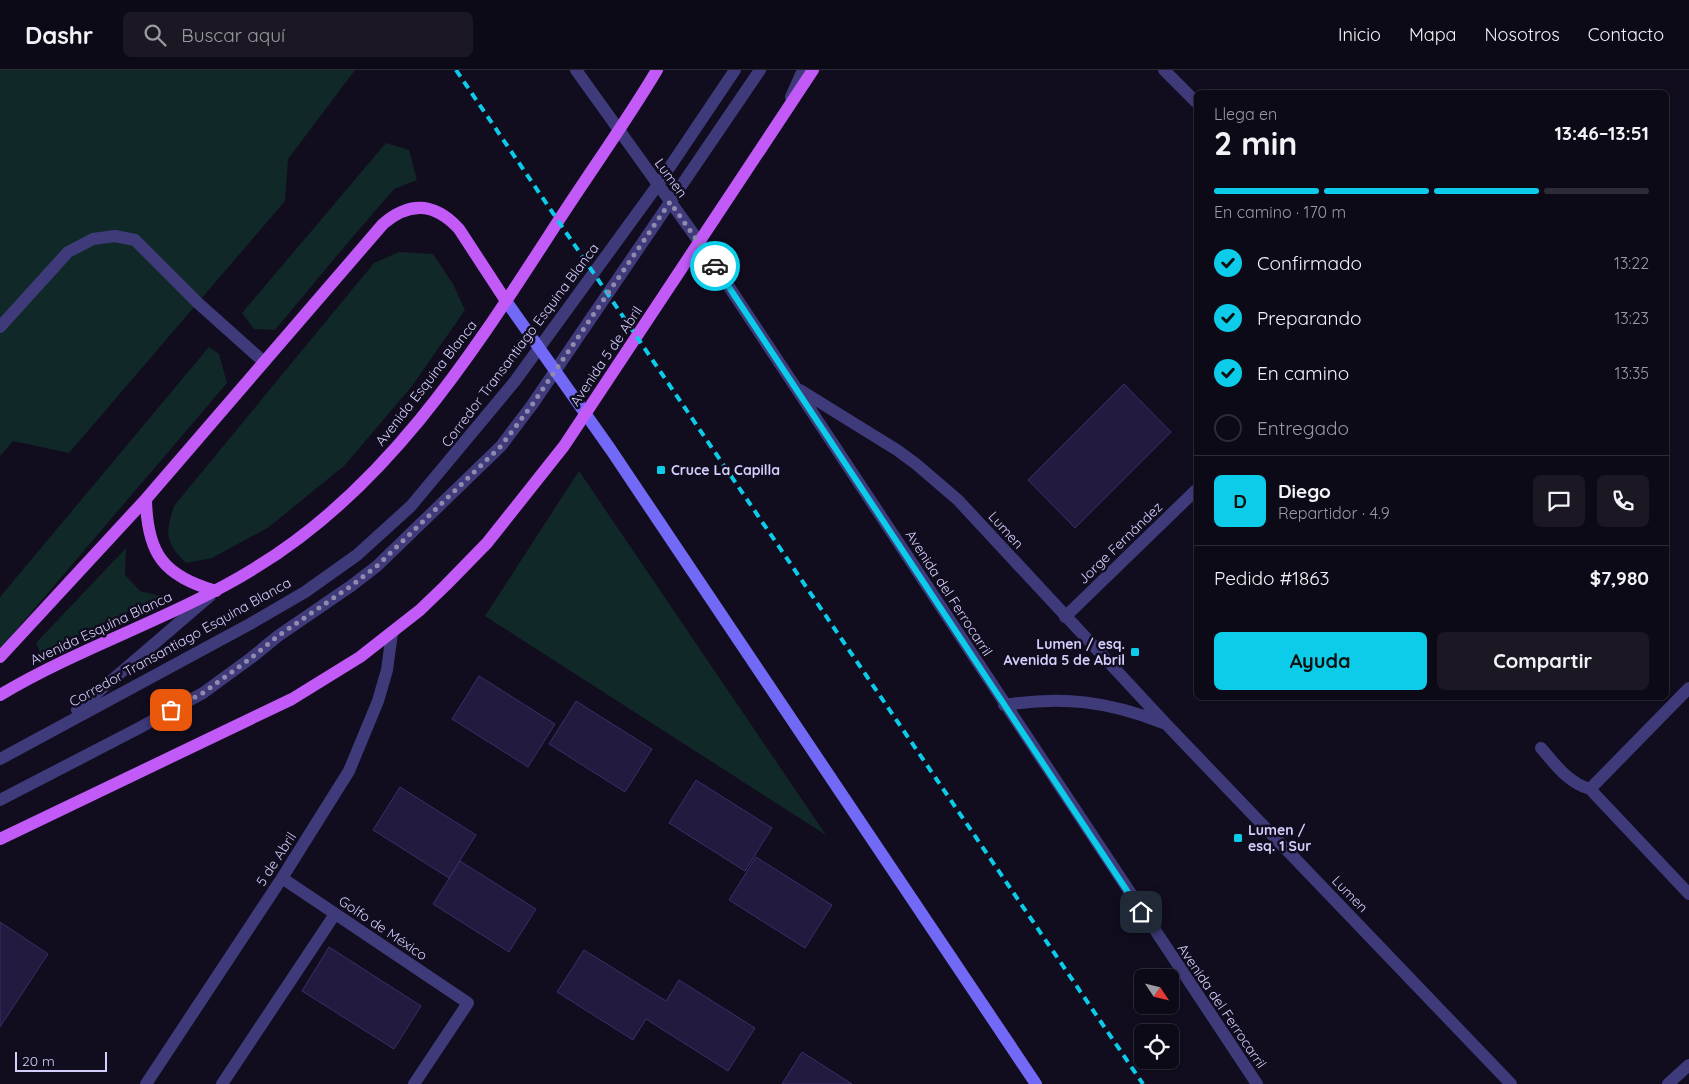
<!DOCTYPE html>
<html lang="es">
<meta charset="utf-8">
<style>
body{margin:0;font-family:Quicksand,sans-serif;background:#1b1824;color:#f1f3f6;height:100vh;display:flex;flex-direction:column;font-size:19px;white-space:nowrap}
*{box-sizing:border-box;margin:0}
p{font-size:16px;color:#9a9aa1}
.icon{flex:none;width:28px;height:28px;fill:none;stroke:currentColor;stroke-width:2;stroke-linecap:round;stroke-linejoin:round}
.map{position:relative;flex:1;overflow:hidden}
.panel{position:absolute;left:1194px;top:20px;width:475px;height:610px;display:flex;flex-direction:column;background:#0d0a17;border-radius:8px;box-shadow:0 1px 4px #0004,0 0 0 1px #2d2b36}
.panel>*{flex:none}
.needle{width:32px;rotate:125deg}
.tools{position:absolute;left:1134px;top:899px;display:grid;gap:10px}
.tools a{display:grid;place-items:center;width:45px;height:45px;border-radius:8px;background:#0d0a17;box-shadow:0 1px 4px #0004,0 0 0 1px #2d2b36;font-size:25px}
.scale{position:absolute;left:15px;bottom:12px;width:92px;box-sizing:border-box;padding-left:5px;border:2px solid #d4cefc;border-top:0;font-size:14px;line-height:18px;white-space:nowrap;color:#d4cefc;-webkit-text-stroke:4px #110d1f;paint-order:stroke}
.pin{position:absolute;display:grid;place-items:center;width:42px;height:42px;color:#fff;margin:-21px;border-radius:10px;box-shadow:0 2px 8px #0006}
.courier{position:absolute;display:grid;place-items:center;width:50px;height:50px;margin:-25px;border:4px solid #0cccea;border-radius:50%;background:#fff;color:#222;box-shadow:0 1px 6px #0007}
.headline em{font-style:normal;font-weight:700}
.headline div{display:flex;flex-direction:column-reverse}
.headline{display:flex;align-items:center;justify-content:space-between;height:85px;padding:0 20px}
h1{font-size:32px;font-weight:700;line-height:38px}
.bar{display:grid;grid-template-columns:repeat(4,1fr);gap:8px 5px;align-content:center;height:60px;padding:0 20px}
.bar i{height:6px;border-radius:4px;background:#2d2b36}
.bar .active{background:#0cccea}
.bar p{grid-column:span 4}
.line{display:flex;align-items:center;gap:12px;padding:0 20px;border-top:1px solid #2d2b36}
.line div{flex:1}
.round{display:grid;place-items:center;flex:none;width:52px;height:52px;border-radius:8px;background:#1b1824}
ol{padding:0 20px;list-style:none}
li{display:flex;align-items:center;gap:15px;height:55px}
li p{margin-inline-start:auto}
li .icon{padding:5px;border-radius:50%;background:#0cccea;color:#111;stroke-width:4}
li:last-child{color:#9a9aa1}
li i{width:28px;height:28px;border:2px solid #2d2b36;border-radius:50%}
.button{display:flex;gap:10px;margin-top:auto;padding:10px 20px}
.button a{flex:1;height:58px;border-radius:8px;background:#0cccea;color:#111;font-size:20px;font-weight:700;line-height:58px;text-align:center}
.button a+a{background:#1b1824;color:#f1f3f6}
header{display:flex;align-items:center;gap:30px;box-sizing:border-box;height:70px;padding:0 25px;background:#0d0a17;border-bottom:1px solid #2d2b36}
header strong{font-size:24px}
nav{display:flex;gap:28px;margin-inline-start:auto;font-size:18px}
.search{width:350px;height:45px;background:#1b1824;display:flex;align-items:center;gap:12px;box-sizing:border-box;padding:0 18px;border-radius:8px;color:#9a9aa1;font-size:19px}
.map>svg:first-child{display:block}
</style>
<header>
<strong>Dashr</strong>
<div class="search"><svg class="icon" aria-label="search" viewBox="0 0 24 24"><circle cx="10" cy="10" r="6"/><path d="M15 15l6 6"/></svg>Buscar aquí</div>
<nav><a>Inicio</a><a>Mapa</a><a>Nosotros</a><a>Contacto</a></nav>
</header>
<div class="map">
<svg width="1689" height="1014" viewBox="0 0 1689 1014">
<rect width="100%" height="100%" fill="#110d1f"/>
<path fill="#112828" d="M0,0H355L288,89L285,131L69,383L13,371L0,386Z
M386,73L409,80L417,110L394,119L339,183L275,260L254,259L242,243Z
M399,182L433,184L453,214L465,240L412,316L345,395L269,457L212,488L186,493C165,472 165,464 174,436L374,193Z
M209,277L219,284L227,313L0,579V527Z
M579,401L826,765L485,546Z
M126,478L125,505L140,521L161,526L41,584L36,573Z"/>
<path fill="#231a3f" stroke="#3b2e69" d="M1124,314L1171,362L1075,458L1028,410Z
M479,606L555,654L528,697L452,649Z
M576,631L652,679L625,722L549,674Z
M696,710L772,758L745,801L669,753Z
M400,717L476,765L449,808L373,760Z
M756,787L832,835L805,878L729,830Z
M460,791L536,839L509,882L433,834Z
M0,852L48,884L0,957Z
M329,877L421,936L394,979L302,921Z
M584,880L666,931L679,910L755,958L728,1001L646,949L633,970L557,922Z
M802,982L852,1014H782Z"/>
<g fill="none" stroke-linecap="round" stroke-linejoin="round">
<path stroke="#3f3b7b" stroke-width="12" d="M791,27L803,0
M0,257L68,182L93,169L115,166L135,170L198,233L264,292
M77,640L210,526
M0,689L250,554L305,522L357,485L411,436L515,311L657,116L735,0
M0,730L139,658L203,623L251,588L278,566L351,516L377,496L501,376L532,335L760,0
M222,1014L335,844"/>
<path stroke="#3f3b7b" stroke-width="12" d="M1164,0L1196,32
M1065,547L1196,420
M1541,678C1555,694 1568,713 1590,719L1689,824
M1590,719L1689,618
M282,808L468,933L414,1014
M146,1014L282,808L349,701L378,631L387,600L392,563"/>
<path stroke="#3f3b7b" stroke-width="12" d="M576,0L700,173L1257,1014
M800,320L897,380L916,394L958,430L1167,655L1511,1014
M1004,635C1063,626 1108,631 1163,653
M1668,1014L1689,995"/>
<path stroke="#726af7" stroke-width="12" d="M506,231L611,380L1036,1014"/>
<path stroke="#c15af7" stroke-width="12" d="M146,429C147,483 163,506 216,521
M0,587L146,429L383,154C410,131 435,133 459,159L506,231
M0,625C82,576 174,548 255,498C389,417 474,281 557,153C590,102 626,52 657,0
M0,769L292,629L360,587L420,540L446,515L487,473L564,376L813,0"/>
<path stroke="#0cccea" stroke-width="4" stroke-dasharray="8 6" stroke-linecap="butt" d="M456,0L1143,1014"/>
</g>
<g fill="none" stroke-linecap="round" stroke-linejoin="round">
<path stroke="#908aaf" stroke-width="5" stroke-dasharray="0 9" d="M171,640L203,623L251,588L278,566L351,516L377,496L501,376L532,335L670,132L715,196"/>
<path stroke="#0cccea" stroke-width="6" d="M715,196L1141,842"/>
</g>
<g fill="#0cccea" stroke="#110d1f" stroke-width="2">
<rect x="656" y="395" width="10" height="10" rx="2.5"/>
<rect x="1130" y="577" width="10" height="10" rx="2.5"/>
<rect x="1233" y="763" width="10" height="10" rx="2.5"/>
</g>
<g text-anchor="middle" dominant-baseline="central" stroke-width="5" stroke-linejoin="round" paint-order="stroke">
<g font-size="14" fill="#d4cefc" stroke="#110d1f">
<text transform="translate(671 108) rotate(54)">Lumen</text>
<text transform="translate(520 275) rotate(-53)">Corredor Transantiago Esquina Blanca</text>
<text transform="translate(606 286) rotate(-56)">Avenida 5 de Abril</text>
<text transform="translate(426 313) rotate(-52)">Avenida Esquina Blanca</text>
<text transform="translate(1006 460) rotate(48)">Lumen</text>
<text transform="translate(1120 473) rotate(-44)">Jorge Fernández</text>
<text transform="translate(949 523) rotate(57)">Avenida del Ferrocarril</text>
<text transform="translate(101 558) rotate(-25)">Avenida Esquina Blanca</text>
<text transform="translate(180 572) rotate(-29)">Corredor Transantiago Esquina Blanca</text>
<text transform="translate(276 789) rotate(-57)">5 de Abril</text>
<text transform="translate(1350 824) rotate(46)">Lumen</text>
<text transform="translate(383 858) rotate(34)">Golfo de México</text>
<text transform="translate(1222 936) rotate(56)">Avenida del Ferrocarril</text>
</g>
<g font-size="14" font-weight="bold" fill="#d4cefc" stroke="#110d1f" text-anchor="start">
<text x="671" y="400">Cruce La Capilla</text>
<text x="1125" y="574" text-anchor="end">Lumen / esq.<tspan x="1125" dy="16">Avenida 5 de Abril</tspan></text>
<text x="1248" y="760">Lumen /<tspan x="1248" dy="16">esq. 1 Sur</tspan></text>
</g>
</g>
</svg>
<div class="tools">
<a><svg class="needle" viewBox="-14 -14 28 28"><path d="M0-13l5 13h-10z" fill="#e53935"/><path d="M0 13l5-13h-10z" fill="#9a9aa1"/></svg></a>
<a><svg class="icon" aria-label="locate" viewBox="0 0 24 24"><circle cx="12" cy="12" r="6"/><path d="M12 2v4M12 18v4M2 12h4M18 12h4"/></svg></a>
</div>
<div class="scale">20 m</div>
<div class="pin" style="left:171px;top:640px;background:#ea580c"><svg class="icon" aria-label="bag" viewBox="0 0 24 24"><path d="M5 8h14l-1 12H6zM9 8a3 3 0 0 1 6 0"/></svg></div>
<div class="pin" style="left:1141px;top:842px;background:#1f2937"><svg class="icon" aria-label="home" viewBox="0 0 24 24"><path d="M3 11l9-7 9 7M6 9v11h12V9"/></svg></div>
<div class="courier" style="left:715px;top:196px"><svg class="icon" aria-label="car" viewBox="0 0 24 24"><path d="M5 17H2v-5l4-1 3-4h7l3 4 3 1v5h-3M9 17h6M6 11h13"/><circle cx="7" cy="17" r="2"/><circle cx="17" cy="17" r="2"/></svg></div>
<section class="panel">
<div class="headline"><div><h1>2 min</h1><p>Llega en</p></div><em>13:46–13:51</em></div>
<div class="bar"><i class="active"></i><i class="active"></i><i class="active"></i><i></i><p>En camino · 170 m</p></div>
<ol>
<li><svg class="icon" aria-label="check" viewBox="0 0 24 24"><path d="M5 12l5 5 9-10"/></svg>Confirmado<p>13:22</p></li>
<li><svg class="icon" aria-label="check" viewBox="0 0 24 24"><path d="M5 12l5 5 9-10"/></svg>Preparando<p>13:23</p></li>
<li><svg class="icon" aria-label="check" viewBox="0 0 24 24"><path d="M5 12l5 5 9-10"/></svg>En camino<p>13:35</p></li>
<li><i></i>Entregado</li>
</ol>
<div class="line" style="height:90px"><b class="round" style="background:#0cccea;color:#111">D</b><div><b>Diego</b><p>Repartidor · 4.9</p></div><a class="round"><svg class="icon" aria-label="chat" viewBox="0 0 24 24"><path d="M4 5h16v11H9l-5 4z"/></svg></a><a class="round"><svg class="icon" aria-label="phone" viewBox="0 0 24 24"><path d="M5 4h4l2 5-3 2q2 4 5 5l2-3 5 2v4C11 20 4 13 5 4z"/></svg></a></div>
<div class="line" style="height:65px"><div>Pedido #1863</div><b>$7,980</b></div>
<div class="button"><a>Ayuda</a><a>Compartir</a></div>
</section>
</div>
